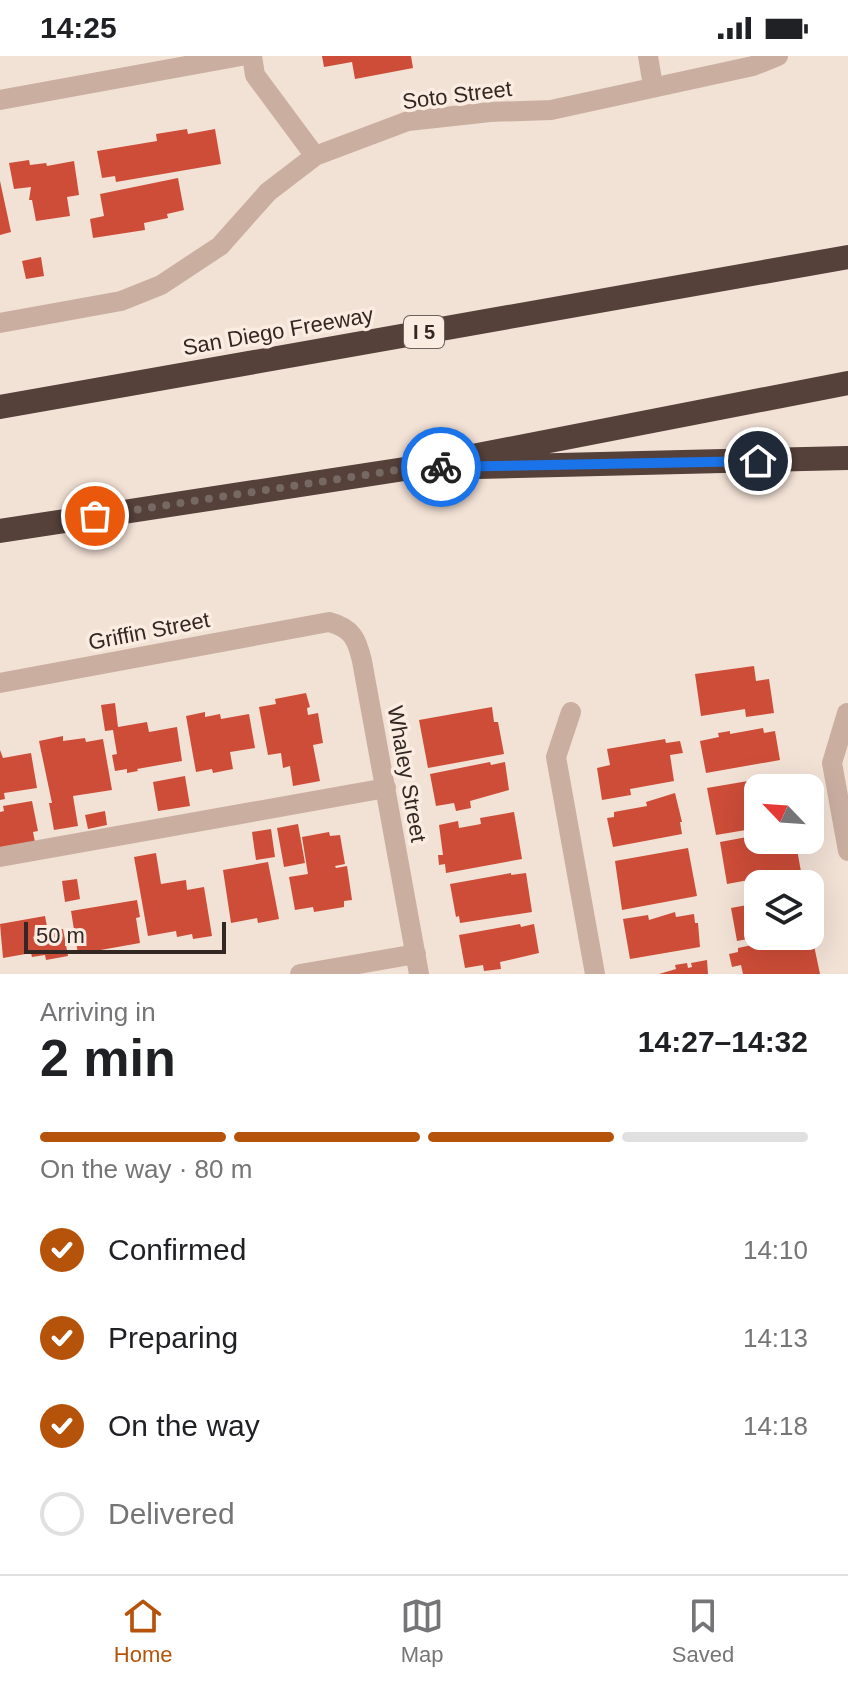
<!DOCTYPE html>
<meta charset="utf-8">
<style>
body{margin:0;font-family:Arial,sans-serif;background:#f2f2f2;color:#202124;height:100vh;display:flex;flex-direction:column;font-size:30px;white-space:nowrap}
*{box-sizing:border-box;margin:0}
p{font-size:26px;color:#757577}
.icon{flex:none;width:44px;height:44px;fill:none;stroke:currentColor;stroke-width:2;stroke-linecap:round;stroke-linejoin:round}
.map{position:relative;height:918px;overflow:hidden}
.side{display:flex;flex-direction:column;background:#fff;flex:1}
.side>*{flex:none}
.needle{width:52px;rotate:295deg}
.tools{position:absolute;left:744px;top:718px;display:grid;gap:16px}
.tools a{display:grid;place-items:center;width:80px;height:80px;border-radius:16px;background:#fff;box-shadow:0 8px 32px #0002;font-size:40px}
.scale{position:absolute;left:24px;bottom:20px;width:202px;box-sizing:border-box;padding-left:8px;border:4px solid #332724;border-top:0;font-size:22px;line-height:28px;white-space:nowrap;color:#332724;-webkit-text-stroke:6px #faece1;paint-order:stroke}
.pin{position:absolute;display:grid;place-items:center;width:68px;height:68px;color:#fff;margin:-34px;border:4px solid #fff;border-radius:50%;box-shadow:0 2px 8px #0007}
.courier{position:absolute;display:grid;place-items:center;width:80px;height:80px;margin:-40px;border:6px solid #1a73e8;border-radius:50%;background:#fff;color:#222;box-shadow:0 2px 10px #0007}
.overview em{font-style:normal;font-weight:800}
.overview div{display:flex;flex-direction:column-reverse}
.overview{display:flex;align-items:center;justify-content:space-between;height:136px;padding:0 40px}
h1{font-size:52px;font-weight:800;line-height:60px}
.bar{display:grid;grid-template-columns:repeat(4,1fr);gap:12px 8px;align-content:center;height:96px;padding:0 40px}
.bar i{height:10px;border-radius:6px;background:#e0e0e0}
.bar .active{background:#b45309}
.bar p{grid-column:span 4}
ol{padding:0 40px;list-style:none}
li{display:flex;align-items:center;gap:24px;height:88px}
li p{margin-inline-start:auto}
li .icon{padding:8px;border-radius:50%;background:#b45309;color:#fff;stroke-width:4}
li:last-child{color:#757577}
li i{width:44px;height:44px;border:4px solid #e0e0e0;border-radius:50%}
.status{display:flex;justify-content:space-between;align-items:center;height:56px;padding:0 40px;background:#fff;direction:ltr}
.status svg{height:22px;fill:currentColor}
.tabs{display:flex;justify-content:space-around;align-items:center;height:112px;border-top:2px solid #e0e0e0;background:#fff;font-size:22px;color:#757577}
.tabs a{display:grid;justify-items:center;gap:4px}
.tabs .active{color:#b45309}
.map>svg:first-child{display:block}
</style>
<div class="status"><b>14:25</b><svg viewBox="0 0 49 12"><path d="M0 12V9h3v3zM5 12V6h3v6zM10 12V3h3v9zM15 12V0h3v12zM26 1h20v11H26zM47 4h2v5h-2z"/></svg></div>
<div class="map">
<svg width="848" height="918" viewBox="0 0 848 918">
<rect width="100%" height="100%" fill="#f2e1d5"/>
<path fill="#cd4d38" d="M322,0H411L413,12L355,23L352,6L324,11Z
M187,73L188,78L215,73L221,108L116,126L115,120L102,122L97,95L157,85L156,78Z
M29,104L30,109L46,107L47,110L74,105L79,139L67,141L70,160L36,165L32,144H29L31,131L14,133L9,107Z
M178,122L184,154L167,158L168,162L144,167L145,174L93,182L90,163L104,160L100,138Z
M0,125L11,176L0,179Z
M41,201L44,220L26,223L22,205Z
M754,610L756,625L769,623L774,657L746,661L745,653L701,660L695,618Z
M306,637L310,651L307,652L308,659L318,657L323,687L313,689L320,725L293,730L290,710L283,712L281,697L268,699L259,651L276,648L275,643Z
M115,647L118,671L147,666L149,676L177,671L182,705L137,713L138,715L127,717V713L115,715L112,699L117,698L113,674L105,675L101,649Z
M492,651L494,666H498L504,698L428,712L419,664Z
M205,656V661L220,658L221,663L249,658L255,692L230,696L233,713L213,717L212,713L196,716L186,660Z
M763,672L764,677L775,675L780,704L706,717L700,685L719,681L718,677L730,675V678Z
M63,680V685L85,682L86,686L103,683L112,734L73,740L78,770L54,774L49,747H52L39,685Z
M665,683L666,687L680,685L683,697L670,699L674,725L630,733L631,739L602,744L597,712L610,709L607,693Z
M0,694L3,702L31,697L37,732L4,737L5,743L0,744Z
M490,706L491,709L505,706L509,734L470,745L471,752L456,755L454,747L436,750L430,718Z
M783,719L785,732H758V772L716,779L707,732Z
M185,720L190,750L158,755L153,726Z
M675,737L682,766H680L682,778L613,791L607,762L614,761V756L647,750L646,746Z
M32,745L38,775L33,776L35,786L0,793V756L4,755L3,750Z
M105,755L107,769L88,773L85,759Z
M514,756L522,803L446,817L445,808L439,809L438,799H443L439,769L458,765L459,772L481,768L480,762Z
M298,768L305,807L284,811L277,772Z
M271,773L275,801L256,804L252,776Z
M329,776L330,780L340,779L345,808L335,810L336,812L347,810L352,844L344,845V851L314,856L313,851L295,854L289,821L308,818L302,781Z
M758,779V784H781L782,790L796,788L802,821L772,826L771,820L727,828L720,786Z
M688,792L697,840L622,854L615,805Z
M156,797L161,828L186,824L187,834L204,831L212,880L193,883L192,878L177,881L176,875L148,880L134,801Z
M268,806L279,863L258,867L257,862L231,867L223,814Z
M511,817V819L526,817L532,856L460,867L459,860L456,861L450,828Z
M77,823L80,843L65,846L62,825Z
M137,844L140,861L136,862L140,887L78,898L71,855Z
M758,847V881L737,885L731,852Z
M675,856L676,861L694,858L695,867H698L700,891L630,903L623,863L648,859L649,864Z
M45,860L48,876L63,873L68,900L46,904L45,899L32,901L31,897L3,902L0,868Z
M520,868L521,871L534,868L539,897L500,906L501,913L484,915L483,909L465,912L459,879Z
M795,880H799L800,883L812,880L820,918H743L741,909L732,911L729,898L738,896V892Z
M707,904L708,918H659L676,913L675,909L687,907L688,912L692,911L691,907Z"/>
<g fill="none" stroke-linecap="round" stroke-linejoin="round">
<path stroke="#caafa1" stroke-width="20" d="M252,0L255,19L315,100
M648,0L653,30
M0,44L241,0
M0,267L121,245L161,229L220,190L268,136L315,100L408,65L490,56L551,54L753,10L778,0
M0,627L329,566C352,572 357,583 362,605L419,918
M571,656L556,701L595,918
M847,657L832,707L848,795
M0,801L386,732
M300,918L416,898"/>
<path stroke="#55403a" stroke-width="24" d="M0,351L848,201
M477,411L848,402
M0,475L411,412L848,327"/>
</g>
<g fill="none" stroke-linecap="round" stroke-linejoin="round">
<path stroke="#766862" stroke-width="8" stroke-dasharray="0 14.4" d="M95,460L411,412L441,411"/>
<path stroke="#1a73e8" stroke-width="10" d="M441,411L758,405"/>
</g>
<g text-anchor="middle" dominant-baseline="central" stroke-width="7" stroke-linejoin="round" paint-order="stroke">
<rect fill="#faece1" stroke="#6f625d" stroke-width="2" x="404" y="260" width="40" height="32" rx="6"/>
<g font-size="20" font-weight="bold" fill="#332724">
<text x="424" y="276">I 5</text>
</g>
<g font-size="22" fill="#332724" stroke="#faece1">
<text transform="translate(457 39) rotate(-7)">Soto Street</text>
<text transform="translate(278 275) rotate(-10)">San Diego Freeway</text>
<text transform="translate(149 575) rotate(-11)">Griffin Street</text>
<text transform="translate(407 718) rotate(80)">Whaley Street</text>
</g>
</g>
</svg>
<div class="tools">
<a><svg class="needle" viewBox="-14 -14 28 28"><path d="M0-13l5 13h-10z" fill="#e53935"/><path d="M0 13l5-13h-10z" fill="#757577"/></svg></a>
<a><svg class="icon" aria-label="layers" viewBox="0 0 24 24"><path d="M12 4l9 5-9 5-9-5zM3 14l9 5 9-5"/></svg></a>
</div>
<div class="scale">50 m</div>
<div class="pin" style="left:95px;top:460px;background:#ea580c"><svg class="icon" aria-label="bag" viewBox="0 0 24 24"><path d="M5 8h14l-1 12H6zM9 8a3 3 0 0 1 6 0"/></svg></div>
<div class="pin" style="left:758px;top:405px;background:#1f2937"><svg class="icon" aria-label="home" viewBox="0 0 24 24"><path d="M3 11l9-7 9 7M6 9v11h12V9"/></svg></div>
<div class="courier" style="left:441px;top:411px"><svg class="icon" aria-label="bike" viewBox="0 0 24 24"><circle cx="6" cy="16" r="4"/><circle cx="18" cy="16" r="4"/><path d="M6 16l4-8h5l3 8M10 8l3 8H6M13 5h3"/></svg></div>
</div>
<section class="side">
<div class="overview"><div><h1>2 min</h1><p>Arriving in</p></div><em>14:27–14:32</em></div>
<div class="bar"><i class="active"></i><i class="active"></i><i class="active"></i><i></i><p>On the way · 80 m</p></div>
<ol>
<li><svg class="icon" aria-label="check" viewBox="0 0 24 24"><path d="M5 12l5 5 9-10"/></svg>Confirmed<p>14:10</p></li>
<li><svg class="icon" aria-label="check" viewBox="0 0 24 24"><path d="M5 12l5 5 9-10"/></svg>Preparing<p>14:13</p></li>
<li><svg class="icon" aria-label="check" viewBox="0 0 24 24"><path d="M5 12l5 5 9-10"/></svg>On the way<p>14:18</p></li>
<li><i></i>Delivered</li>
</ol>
</section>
<nav class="tabs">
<a class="active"><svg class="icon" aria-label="home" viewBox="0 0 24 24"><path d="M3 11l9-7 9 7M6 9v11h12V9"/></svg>Home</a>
<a><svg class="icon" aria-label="map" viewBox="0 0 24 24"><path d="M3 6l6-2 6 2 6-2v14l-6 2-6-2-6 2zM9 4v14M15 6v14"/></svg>Map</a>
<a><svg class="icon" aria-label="saved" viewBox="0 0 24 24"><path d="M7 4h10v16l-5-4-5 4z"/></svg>Saved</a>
</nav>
